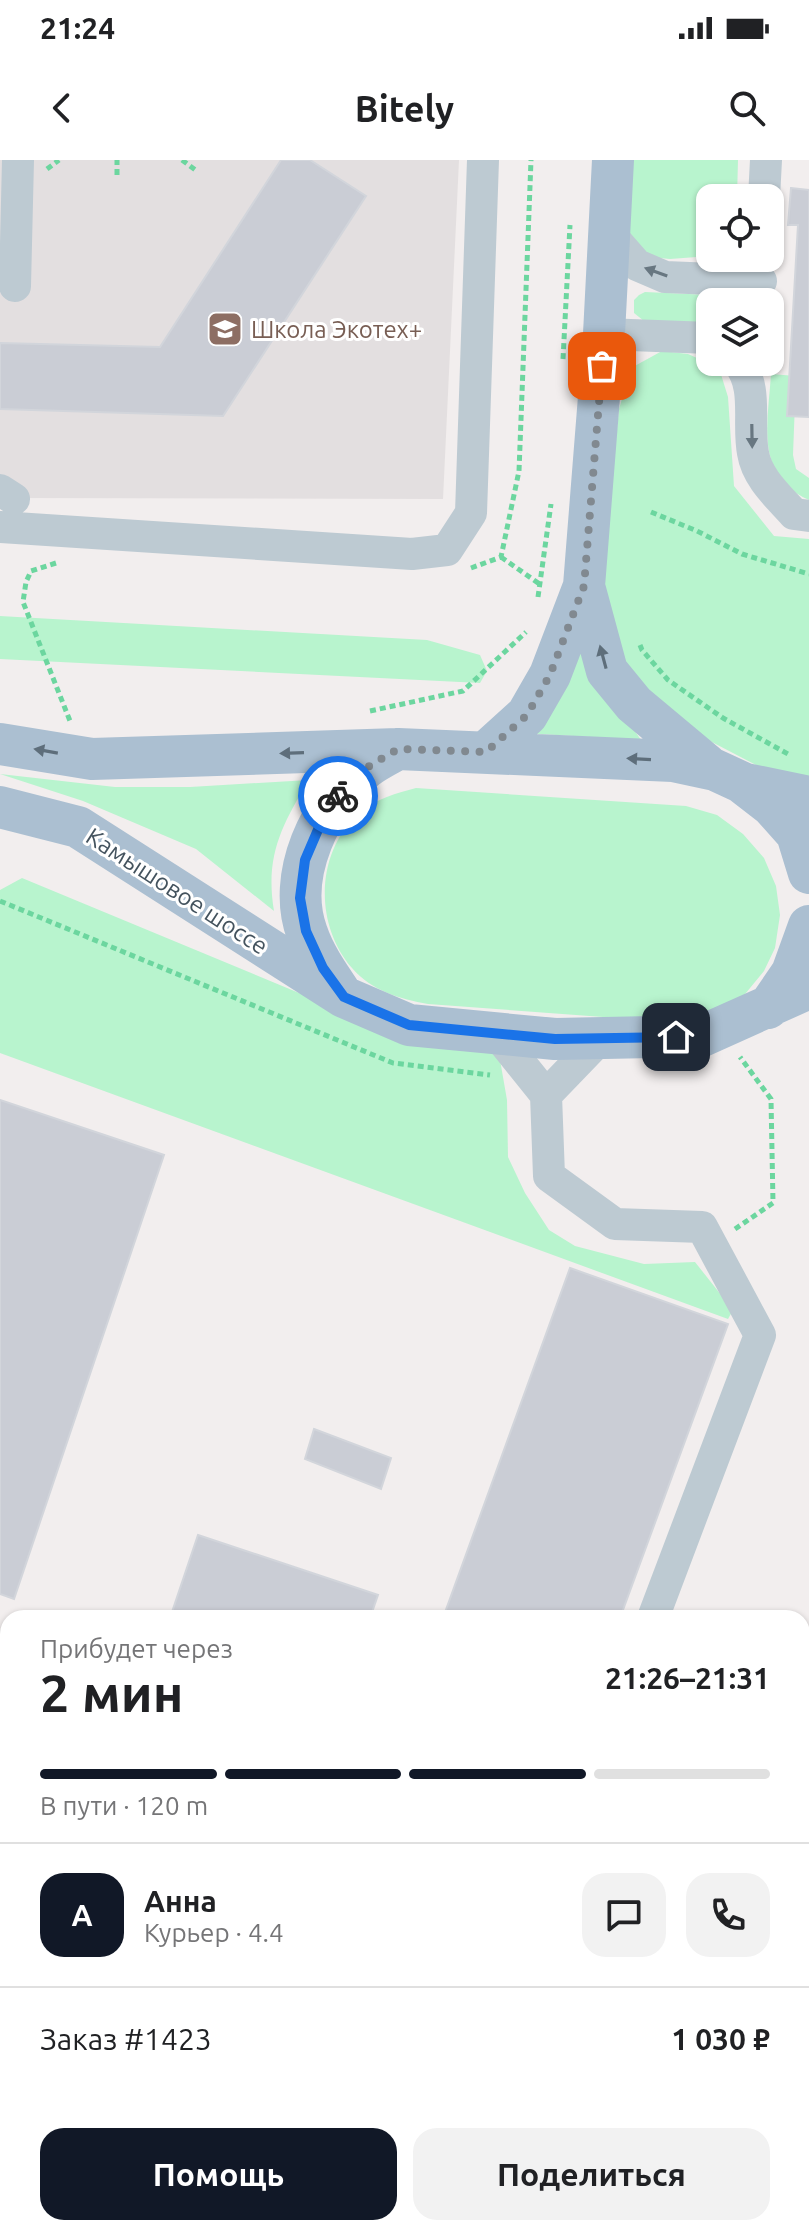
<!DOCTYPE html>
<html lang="ru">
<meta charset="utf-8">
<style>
body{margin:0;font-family:Ubuntu,sans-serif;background:#f2f2f2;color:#202124;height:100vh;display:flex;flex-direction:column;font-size:30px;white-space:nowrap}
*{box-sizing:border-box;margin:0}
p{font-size:26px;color:#757577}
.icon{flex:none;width:44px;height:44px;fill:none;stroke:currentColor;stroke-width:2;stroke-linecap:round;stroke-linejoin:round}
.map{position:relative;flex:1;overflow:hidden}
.side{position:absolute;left:0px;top:1450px;width:810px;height:626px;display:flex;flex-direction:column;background:#fff;border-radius:24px 24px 0 0;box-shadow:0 2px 6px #0004}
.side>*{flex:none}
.fabs{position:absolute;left:696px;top:24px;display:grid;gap:16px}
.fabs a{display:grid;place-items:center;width:88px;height:88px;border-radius:16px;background:#fff;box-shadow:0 2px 6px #0004;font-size:40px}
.pin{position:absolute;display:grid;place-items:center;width:68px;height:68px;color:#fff;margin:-34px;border-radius:16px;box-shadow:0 4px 12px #0006}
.courier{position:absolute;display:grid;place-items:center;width:80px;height:80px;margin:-40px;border:6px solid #1a73e8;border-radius:50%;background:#fff;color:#222;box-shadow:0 2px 10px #0007}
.overview em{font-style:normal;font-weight:600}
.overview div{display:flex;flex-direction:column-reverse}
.overview{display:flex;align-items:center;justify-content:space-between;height:136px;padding:0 40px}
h1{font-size:52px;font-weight:600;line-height:60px}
.bar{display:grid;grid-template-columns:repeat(4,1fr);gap:12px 8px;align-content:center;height:96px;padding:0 40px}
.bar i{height:10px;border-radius:6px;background:#e0e0e0}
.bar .on{background:#111827}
.bar p{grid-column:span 4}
.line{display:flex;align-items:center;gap:20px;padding:0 40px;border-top:2px solid #e0e0e0}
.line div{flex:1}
.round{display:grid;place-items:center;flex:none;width:84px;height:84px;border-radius:24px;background:#f2f2f2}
.action{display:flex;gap:16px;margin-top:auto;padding:16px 40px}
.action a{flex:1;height:92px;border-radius:24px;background:#111827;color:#fff;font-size:32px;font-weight:600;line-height:92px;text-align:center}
.action a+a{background:#f2f2f2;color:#202124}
.status{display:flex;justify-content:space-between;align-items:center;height:56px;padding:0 40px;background:#fff;direction:ltr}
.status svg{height:22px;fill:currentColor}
header{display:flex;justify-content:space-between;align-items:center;height:104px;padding:0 40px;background:#fff;font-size:36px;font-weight:600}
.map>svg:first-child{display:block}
</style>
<div class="status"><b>21:24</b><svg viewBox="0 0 49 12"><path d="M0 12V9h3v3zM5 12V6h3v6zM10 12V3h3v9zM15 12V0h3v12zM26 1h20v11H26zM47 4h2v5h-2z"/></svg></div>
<header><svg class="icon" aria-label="back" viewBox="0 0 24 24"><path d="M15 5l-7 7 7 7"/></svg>Bitely<svg class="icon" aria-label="search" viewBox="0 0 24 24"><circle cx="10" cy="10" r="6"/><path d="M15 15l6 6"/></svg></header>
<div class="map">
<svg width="809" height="2075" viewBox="0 0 809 2075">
<rect width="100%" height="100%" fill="#f2eeee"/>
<path fill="#e3dfe0" d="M0,0H459L443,339L0,338Z"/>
<path fill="#b8f4ce" d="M632,0H738L737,38H710V96L670,99L638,96L629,75Z
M645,132L732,136L743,142H710V163L644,161L634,153V140L639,135Z
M662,191L688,194L719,208L728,237L734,326L774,376L809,379V622L779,617L660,555L634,521L600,444L619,249L631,208Z
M771,214L796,216L793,295L796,309L809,318V340C754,315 768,264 771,214Z
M0,456L427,480L480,495L487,511L480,523L0,499Z
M581,460L606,529L641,580L523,573Z
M0,614L115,627H190L309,620C281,666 265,697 274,751L196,689L83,641Z
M416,628L686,646L717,655L743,674L764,698L776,726L780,755L775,788L764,811L741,839L684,863L428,844C400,839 372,831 352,808C314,764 315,692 360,652C376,639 397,633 416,628Z
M22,718L381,867L499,894L507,940L508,997L525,1033L549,1070L575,1086L644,1104L695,1102L733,1150L728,1159L0,893V730Z"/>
<path fill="#cacdd5" stroke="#d2d5db" stroke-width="2" d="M281,0H310L366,36L223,256L0,249V183L160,187Z
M791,28L809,30V257L787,256L798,65H788Z
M0,940L164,995L14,1439L0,1434Z
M570,1108L728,1164L620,1458H443Z
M314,1269L391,1298L381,1329L305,1299Z
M198,1375L378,1435L370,1458H170Z
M0,1594L8,1597V1629L0,1626Z
M0,1670L8,1673V1729L0,1726Z
M802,1763L809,1765V1847L802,1868Z
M0,1797L8,1801V1818L0,1839Z"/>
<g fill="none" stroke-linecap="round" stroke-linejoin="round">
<path stroke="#6cd69f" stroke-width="5" stroke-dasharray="6 4" stroke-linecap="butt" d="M182,0L198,12
M47,9L59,0
M117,15V0
M701,56L710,57
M563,199L570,65
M651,352L697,371L742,394L809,414
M501,397L541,425
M56,403L31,411L26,422L23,442L70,561
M471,408L501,397L519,311L531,0
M538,437L551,344
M640,485L642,490L668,520L723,558L788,594
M370,551L463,531L526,472
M0,741L393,903L490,915
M735,1069L773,1043L771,939L740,897"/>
<path stroke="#bdcad2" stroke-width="32" d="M764,38L766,0
M609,73L637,105L665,117L761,121
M15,126L18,0
M604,174L710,178
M738,202C759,228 747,262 753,293C757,318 778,336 794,354L809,356
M0,330L14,339
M0,367L412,394L447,390L471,353L483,0
M497,874L546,935L599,880
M546,935L549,1016L615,1064L702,1067L760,1175L653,1458
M555,2068L575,2075"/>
<path stroke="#abbfd1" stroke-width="42" d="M584,426L607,511L634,544L707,605
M0,584L92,599L398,589L673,601L715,610L741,622L772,646L797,674L809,713
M486,592L527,555L550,515L584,426L604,174L613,0
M746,624L809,637
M0,647L78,667L344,837L409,865L555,879L702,876L809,828
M340,832C327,813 314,794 307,773C286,716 320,643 366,608C375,601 387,595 398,589
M768,848L792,813L809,766"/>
</g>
<defs><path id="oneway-solid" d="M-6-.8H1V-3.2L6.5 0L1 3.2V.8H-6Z" transform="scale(2)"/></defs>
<g fill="#687781">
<use href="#oneway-solid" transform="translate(656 112) rotate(-160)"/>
<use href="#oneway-solid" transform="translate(752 276) rotate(89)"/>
</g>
<g fill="#5e6e7b">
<use href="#oneway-solid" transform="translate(603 497) rotate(-105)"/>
<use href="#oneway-solid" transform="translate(46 591) rotate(-170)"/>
<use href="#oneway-solid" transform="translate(292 593) rotate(178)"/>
<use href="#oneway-solid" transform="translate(639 599) rotate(-177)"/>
</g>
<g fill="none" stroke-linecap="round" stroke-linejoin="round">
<path stroke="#818990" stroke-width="8" stroke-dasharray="0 14.4" d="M338,636L366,608L398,589L486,592L527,555L550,515L584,426L602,206"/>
<path stroke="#1a73e8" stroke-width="10" d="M338,636L320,665L305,700L300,738L306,771L323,808L344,837L409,865L555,879L676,877"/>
</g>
<defs>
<symbol id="school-square" viewBox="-11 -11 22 22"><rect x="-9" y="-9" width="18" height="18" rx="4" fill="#8d6e63" stroke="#fff"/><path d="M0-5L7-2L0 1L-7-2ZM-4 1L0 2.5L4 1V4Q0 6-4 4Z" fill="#fff"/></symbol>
</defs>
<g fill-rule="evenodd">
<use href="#school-square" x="205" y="149" width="40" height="40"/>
</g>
<g text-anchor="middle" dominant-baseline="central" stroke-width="6" stroke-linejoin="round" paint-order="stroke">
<g font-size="24" fill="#785e54" stroke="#fff" text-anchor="start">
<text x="251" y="169">Школа Экотех+</text>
</g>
<g font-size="24" fill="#44535e" stroke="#fff">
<text transform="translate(177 731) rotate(33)">Камышовое шоссе</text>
</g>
</g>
</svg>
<div class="fabs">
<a><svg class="icon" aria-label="locate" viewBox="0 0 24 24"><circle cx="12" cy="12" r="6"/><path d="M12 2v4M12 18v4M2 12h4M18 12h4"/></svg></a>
<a><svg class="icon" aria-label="layers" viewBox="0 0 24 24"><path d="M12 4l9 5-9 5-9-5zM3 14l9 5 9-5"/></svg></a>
</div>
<div class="pin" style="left:602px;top:206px;background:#ea580c"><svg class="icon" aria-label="bag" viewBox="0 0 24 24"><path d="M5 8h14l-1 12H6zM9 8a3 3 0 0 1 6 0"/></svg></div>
<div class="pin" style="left:676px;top:877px;background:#1f2937"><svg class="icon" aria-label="home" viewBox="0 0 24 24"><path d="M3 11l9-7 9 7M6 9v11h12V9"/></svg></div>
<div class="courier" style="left:338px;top:636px"><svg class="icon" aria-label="bike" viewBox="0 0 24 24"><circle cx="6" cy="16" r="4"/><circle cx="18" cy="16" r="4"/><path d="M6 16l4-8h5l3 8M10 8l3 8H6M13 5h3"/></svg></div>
<section class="side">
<div class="overview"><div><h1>2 мин</h1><p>Прибудет через</p></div><em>21:26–21:31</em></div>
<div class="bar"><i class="on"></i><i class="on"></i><i class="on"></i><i></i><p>В пути · 120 m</p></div>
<div class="line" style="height:144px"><b class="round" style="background:#111827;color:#fff">А</b><div><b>Анна</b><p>Курьер · 4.4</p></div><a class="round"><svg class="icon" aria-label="chat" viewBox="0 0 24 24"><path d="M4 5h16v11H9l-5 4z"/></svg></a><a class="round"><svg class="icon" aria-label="phone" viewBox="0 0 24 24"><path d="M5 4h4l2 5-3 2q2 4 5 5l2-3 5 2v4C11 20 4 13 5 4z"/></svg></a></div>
<div class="line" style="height:104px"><div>Заказ #1423</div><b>1 030 ₽</b></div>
<div class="action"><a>Помощь</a><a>Поделиться</a></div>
</section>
</div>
